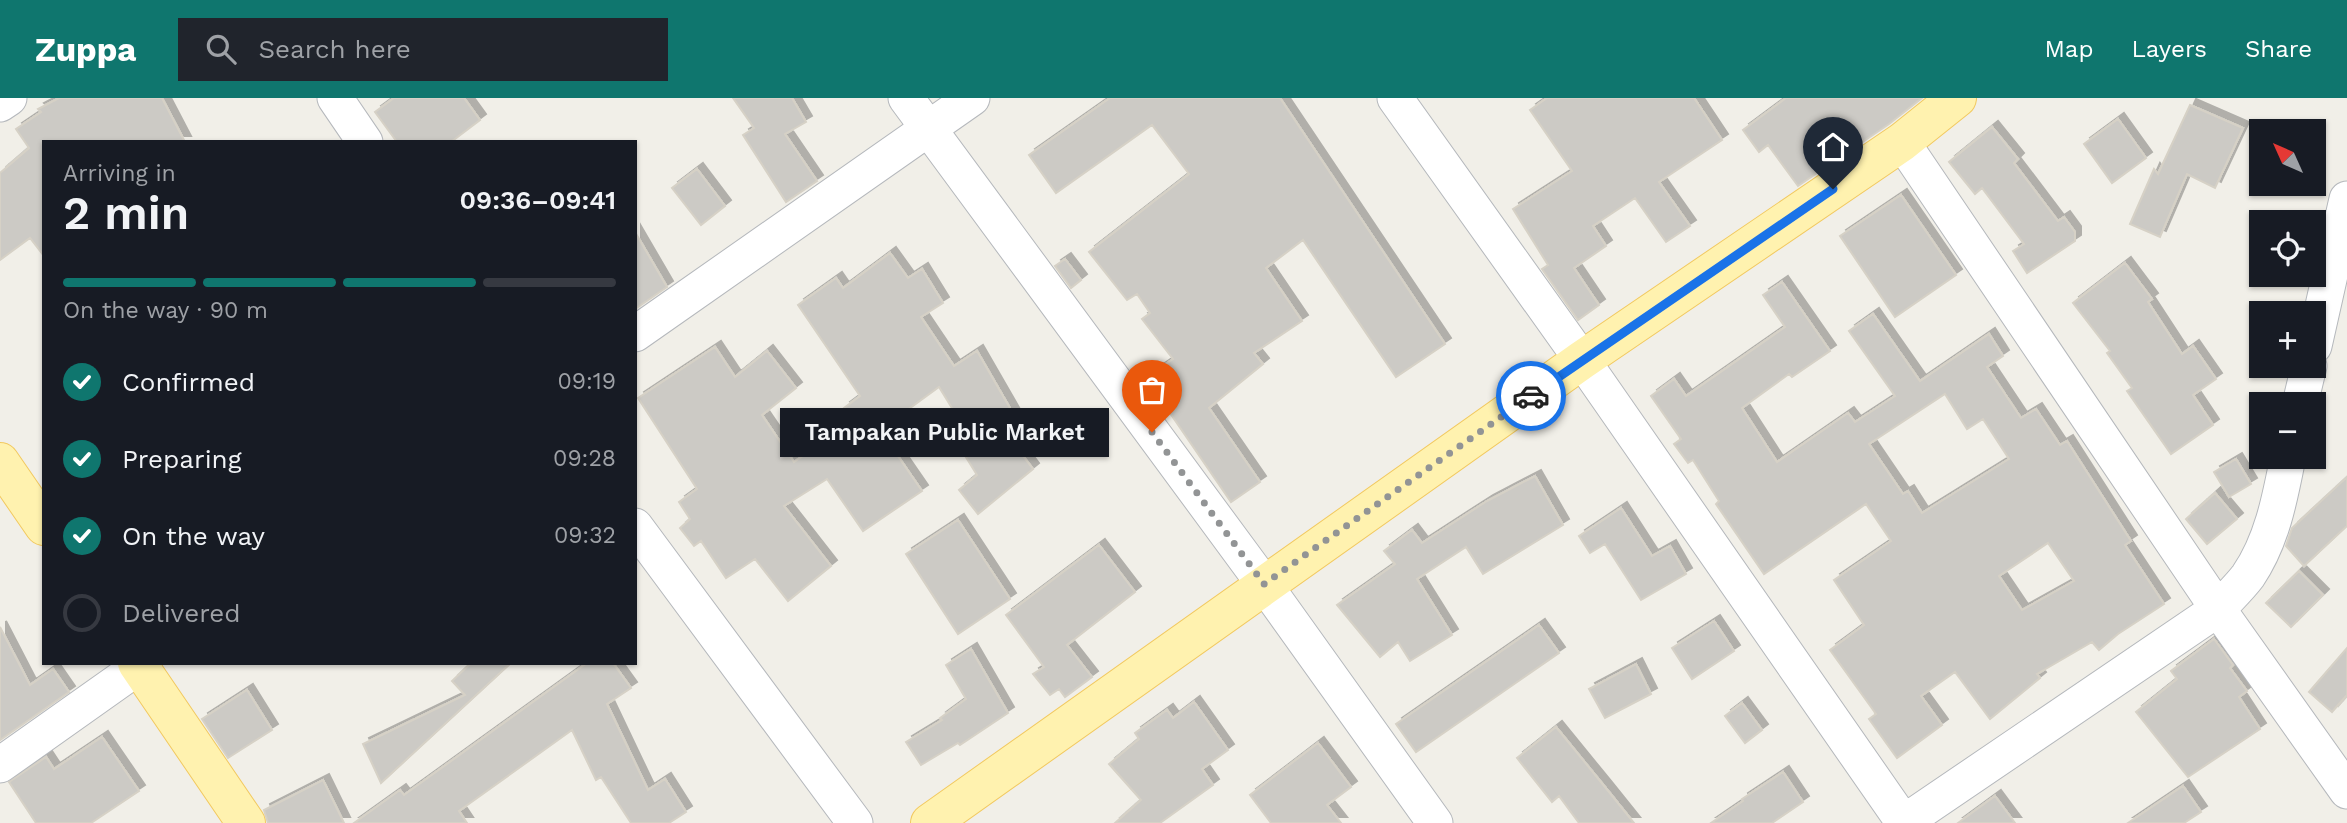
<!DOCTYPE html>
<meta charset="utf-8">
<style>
body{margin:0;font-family:"Work Sans",sans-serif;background:#20242c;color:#f1f3f6;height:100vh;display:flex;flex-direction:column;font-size:26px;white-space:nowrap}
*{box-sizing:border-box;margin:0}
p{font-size:23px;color:#9ea1a6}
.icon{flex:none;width:38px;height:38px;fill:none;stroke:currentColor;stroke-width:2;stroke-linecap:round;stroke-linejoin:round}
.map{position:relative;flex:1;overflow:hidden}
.side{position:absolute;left:42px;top:42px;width:595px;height:525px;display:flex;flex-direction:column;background:#171b24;border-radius:0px;box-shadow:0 2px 5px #0004}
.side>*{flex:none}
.needle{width:46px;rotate:315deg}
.buttons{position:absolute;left:2249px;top:21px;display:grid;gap:14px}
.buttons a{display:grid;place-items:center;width:77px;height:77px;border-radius:0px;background:#171b24;box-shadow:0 2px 5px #0004;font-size:35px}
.pin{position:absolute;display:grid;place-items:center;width:60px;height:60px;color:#fff;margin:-72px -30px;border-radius:50% 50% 50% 0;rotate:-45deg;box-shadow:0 0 7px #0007}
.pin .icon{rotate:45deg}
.courier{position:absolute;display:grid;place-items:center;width:70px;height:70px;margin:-35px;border:5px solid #1a73e8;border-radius:50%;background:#fff;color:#222;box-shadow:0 2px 9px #0007}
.bubble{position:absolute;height:49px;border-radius:0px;background:#171b24;box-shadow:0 2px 5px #0004;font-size:23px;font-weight:600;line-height:49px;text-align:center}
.summary em{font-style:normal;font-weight:600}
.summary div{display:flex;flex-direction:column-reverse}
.summary{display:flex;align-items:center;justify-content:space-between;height:119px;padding:0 21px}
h1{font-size:46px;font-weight:600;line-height:52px}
.bar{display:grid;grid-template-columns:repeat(4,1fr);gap:10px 7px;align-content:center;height:84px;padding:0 21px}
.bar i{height:9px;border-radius:5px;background:#363941}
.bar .active{background:#0f766e}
.bar p{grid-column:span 4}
ol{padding:0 21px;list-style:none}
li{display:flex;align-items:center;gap:21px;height:77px}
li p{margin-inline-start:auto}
li .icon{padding:7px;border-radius:50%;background:#0f766e;color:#fff;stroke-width:4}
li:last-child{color:#9ea1a6}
li i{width:38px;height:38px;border:4px solid #363941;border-radius:50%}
header{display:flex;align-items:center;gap:42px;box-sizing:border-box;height:98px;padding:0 35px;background:#0f766e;color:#fff}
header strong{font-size:33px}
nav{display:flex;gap:38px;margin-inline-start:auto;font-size:24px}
.search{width:490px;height:63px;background:#20242c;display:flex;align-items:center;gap:18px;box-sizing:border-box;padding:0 24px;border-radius:0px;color:#9ea1a6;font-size:26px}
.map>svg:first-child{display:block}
</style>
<header>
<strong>Zuppa</strong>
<div class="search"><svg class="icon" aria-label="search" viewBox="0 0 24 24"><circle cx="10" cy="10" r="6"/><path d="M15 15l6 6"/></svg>Search here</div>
<nav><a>Map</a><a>Layers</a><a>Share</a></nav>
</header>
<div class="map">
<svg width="2347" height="725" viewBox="0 0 2347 725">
<defs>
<filter id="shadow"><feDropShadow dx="6" dy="-6" stdDeviation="0" flood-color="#0004"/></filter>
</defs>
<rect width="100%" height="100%" fill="#f1efe8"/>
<path fill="#cccac5" stroke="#d6d1c6" stroke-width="2" fill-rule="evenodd" filter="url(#shadow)" d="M59,0H162L185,44H44V158L30,140L0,162V75L29,50L16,31L41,14L38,11Z
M394,0H464L480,22L451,44H397L375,14Z
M733,0H792L806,24L785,36L817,83L786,104L743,37L754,30Z
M1110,0H1280L1445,246L1396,279L1303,142L1266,170L1302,223L1254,255L1263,266L1209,310L1260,384L1231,404L1146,280L1173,261L1142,221L1150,215L1137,196L1127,202L1089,154L1189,76L1152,27L1056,95L1029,57Z
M1547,0H1694L1722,42L1659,84L1690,128L1666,144L1635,100L1593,128L1606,148L1574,170L1599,207L1578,222L1542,171L1548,167L1513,111L1572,73L1530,12Z
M1786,0H1922L1889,26L1798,88L1768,47L1759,54L1743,32Z
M2190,7L2243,30L2215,90L2187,76L2160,139L2130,126L2154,71L2158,76Z
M2118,21L2146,60L2112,85L2084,46Z
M1992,29L2018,61L2014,65L2058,123L2064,119L2075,134V143L2027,175L2013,153L2024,146L1982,90L1975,96L1949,64Z
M697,71L725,108L701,127L672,90Z
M1901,97L1956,177L1895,219L1840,138Z
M635,134L667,189L635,211Z
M890,155L908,180L922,171L943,205L921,219L954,268L977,253L1026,338L1014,346L1033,371L978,416L959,392L977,377L951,335L963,328L939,289L880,332L922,393L863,433L827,381L784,408L831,468L788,503L755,461L726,480L701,443L694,448L680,430L690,421L679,404L697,391L638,300L715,249L735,279L767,253L796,290L762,317L794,364L853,323L844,310L860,298L798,207L836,180L843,190Z
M1065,161L1081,182L1071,190L1055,168Z
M2125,165L2152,201L2148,204L2182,256L2193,248L2216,281L2193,297L2213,327L2171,356L2127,293L2132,290L2107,255L2110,253L2073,205Z
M1782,184L1830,253L1792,279L1789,276L1742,310L1777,364L1848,315L1855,324L1895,298L1849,233L1873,216L1920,283L1989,236L2003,258L1987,269L2021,320L2036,311L2060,347L2067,343L2131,443L2125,447L2164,506L2118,536L2099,552L2092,544L2037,576L2040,580L1990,621L1955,574L1921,598L1942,627L1897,660L1869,621L1876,616L1830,552L1864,527L1834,482L1891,443L1866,406L1764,476L1716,406L1719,403L1693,362L1688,365L1674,346L1681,341L1651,298L1674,281L1686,298L1785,229L1763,197ZM1945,296L1967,331L1983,321L2009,361L1922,415L1908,393L1903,396L1869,346ZM2048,445L2074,483L2022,512L1999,478Z
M2236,361L2251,386L2229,399L2214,374Z
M1535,378L1563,427L1483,476L1466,449L1417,481L1452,537L1410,563L1398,544L1380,559L1337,507L1395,466L1384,453L1412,432L1422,445L1487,403Z
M2347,379V428L2304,468L2286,448L2292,430Z
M2215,395L2237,421L2207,446L2186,421Z
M1621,410L1652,458L1670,448L1686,476L1641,502L1605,446L1590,455L1579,438Z
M958,422L1010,501L958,536L906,456Z
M1099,447L1135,494L1067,547L1092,579L1065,599L1059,591L1050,597L1033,576L1044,569L1006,517Z
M2299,473L2323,497L2291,529L2266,505Z
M1714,523L1734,553L1692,581L1672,550Z
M1539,527L1559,555L1416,654L1396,626Z
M0,529L30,587L53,571L69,594L0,642Z
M2214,541L2233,567L2230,570L2247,593L2239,599L2260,631L2188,679L2136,614L2177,581L2171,573Z
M2347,550V597L2332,614L2309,594Z
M971,551L1008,615L960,647L958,645L921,667L906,644L942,622L940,620L966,601L946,567Z
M471,565H511L381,685L363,646L465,597L452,583Z
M587,565H613L631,590L607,606L648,692L665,681L686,714L669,725H631L601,679L596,682L572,632L459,713L467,725H354L400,692L404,697Z
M1636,566L1651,596L1605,620L1589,591Z
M247,592L272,632L228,660L202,621Z
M1194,604L1228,652L1202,671L1213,687L1160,725H1115L1141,702L1109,666L1139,641L1135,635L1167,612L1173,620Z
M1742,605L1762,632L1745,645L1725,618Z
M1556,629L1605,689L1634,725H1579L1559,698L1552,704L1517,660Z
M102,639L139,693L91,725H36L9,684L46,659L54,671Z
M1318,645L1351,689L1327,707L1341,725H1271L1250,697Z
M1783,674L1803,704L1772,725H1711L1743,703L1742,701Z
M323,682L344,725H268L264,712Z
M2183,688L2201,714L2184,725H2128Z
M1995,698L2015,725H1958Z"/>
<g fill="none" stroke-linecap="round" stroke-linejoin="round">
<defs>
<path id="minor" d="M335,0L365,44
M906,0L1264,486L1435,725
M1395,0L1582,262L1904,725
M0,6L9,0
M1902,44L2218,511L2347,693
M635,236L972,0
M2314,248L2347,101
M2300,306L2309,268
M635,428L855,725
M0,667L144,565
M1903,725L2218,511C2228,500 2239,490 2248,478C2272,443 2280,400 2288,359"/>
<path id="major" d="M0,364L44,428
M137,565L246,725
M930,725L1582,262L1902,44L1957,0"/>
</defs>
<use href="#minor" stroke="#b5b8bc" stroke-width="37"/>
<use href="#major" stroke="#f2c960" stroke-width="40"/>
<use href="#minor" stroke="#fff" stroke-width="35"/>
<use href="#major" stroke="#fff2af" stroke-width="38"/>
</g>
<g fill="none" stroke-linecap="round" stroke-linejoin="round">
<path stroke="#929495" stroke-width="7" stroke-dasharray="0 12.6" d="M1152,334L1264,486L1531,298"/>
<path stroke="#1a73e8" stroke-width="9" d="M1531,298L1833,91"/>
</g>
</svg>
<div class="buttons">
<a><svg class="needle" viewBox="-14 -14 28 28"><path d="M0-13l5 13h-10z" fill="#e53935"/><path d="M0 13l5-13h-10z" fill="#9ea1a6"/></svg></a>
<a><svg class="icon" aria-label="locate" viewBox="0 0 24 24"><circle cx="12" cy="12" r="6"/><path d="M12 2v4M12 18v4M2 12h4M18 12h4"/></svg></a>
<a>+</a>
<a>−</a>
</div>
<div class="pin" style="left:1152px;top:334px;background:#ea580c"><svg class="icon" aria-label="bag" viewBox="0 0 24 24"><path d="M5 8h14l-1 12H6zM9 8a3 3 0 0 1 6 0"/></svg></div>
<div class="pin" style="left:1833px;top:91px;background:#1f2937"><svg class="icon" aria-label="home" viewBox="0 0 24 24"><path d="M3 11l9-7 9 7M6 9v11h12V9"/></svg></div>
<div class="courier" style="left:1531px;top:298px"><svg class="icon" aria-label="car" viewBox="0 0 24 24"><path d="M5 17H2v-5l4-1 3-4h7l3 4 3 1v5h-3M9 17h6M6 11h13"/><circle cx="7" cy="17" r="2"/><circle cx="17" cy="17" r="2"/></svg></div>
<div class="bubble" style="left:780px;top:310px;width:329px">Tampakan Public Market</div>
<section class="side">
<div class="summary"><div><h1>2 min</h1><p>Arriving in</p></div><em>09:36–09:41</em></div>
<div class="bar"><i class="active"></i><i class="active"></i><i class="active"></i><i></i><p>On the way · 90 m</p></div>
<ol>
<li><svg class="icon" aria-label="check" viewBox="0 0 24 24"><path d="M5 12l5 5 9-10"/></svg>Confirmed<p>09:19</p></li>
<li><svg class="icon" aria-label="check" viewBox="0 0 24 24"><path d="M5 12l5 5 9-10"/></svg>Preparing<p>09:28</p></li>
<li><svg class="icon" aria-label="check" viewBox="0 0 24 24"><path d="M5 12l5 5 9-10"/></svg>On the way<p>09:32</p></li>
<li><i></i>Delivered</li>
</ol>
</section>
</div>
